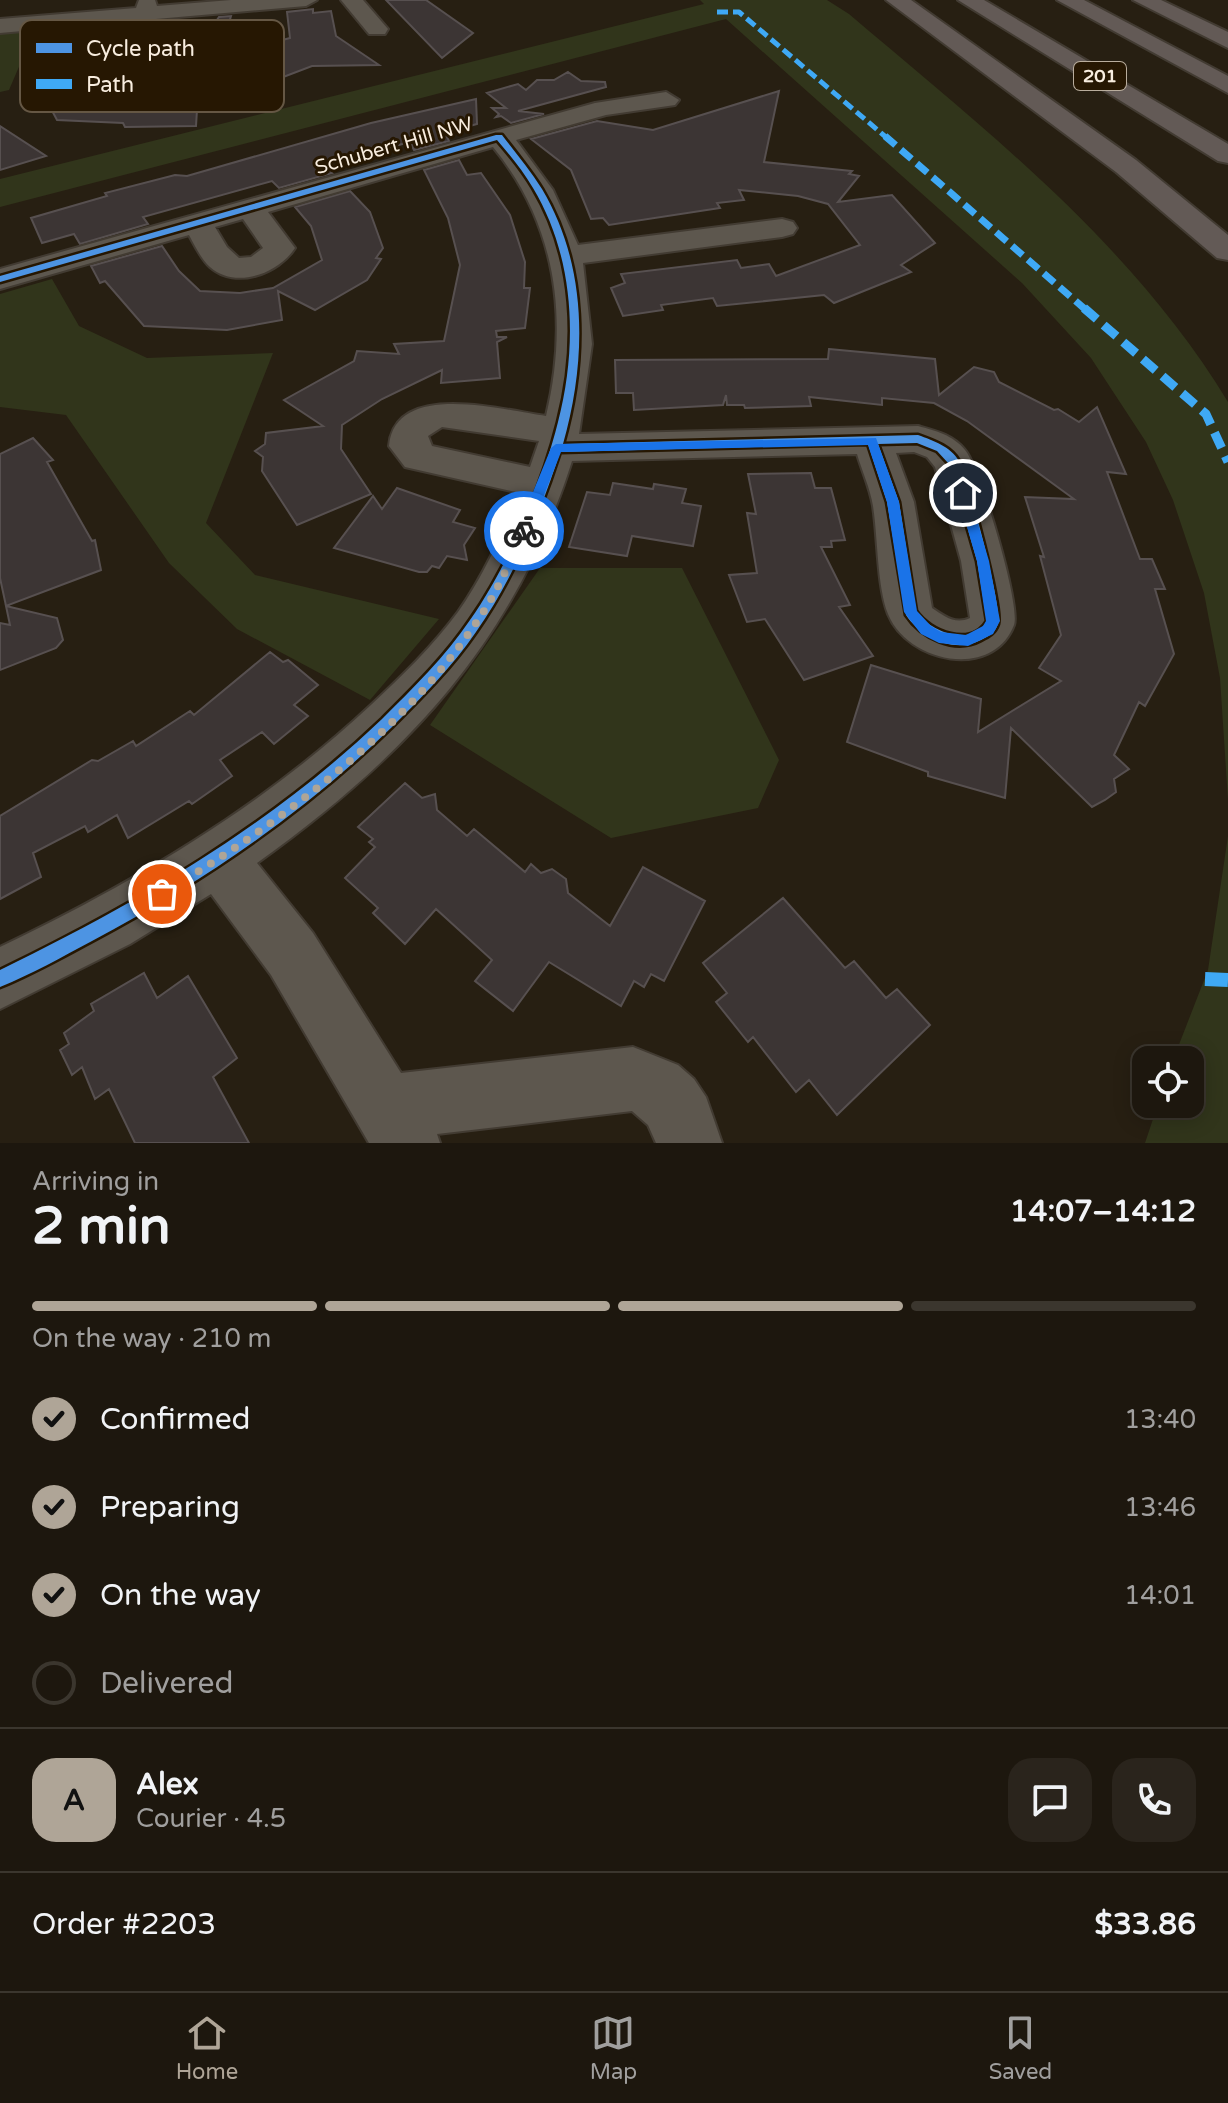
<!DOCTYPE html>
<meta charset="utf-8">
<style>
body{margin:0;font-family:"Varela Round",sans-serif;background:#2a241c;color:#f1f3f6;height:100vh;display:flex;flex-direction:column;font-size:30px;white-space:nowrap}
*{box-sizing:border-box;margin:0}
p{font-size:26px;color:#a09f9e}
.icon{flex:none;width:44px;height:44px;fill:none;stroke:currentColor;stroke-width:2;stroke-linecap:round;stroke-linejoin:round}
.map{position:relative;height:1143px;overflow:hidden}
.side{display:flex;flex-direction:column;background:#1d170e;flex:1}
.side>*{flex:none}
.tools{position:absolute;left:1132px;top:1046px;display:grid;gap:16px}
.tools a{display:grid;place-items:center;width:72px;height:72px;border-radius:16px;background:#1d170e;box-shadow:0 4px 20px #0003,0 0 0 2px #3b362e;font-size:40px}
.pin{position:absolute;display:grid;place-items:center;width:68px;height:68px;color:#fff;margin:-34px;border:4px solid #fff;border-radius:50%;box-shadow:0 2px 8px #0007}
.courier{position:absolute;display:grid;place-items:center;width:80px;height:80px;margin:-40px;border:6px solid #1a73e8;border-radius:50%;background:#fff;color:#222;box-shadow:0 2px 10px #0007}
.overview em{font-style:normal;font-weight:700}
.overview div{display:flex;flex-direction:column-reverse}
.overview{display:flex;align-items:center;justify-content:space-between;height:136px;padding:0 32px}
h1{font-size:52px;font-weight:700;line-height:60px}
.bar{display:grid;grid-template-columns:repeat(4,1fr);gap:12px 8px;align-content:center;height:96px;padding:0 32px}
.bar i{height:10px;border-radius:6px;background:#3b362e}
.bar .current{background:#afa597}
.bar p{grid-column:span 4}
.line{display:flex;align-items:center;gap:20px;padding:0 32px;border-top:2px solid #3b362e}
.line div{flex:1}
.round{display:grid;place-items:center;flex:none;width:84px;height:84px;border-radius:24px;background:#2a241c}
ol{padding:0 32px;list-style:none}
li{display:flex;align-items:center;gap:24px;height:88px}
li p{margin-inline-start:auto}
li .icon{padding:8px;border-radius:50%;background:#afa597;color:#111;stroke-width:4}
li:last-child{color:#a09f9e}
li i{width:44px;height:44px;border:4px solid #3b362e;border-radius:50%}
.tabs{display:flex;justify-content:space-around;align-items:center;height:112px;border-top:2px solid #3b362e;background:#1d170e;font-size:22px;color:#a09f9e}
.tabs a{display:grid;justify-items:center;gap:4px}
.tabs .current{color:#afa597}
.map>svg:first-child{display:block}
</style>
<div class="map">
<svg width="1228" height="1143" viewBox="0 0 1228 1143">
<rect width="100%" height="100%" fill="#271f12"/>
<path fill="#31351b" d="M700,0H827L849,14C987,131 1133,245 1228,402V800L1220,678L1204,593L1173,500L1146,442L1091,358L1022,283L726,19L0,207V179L704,4Z
M36,27L9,90L0,92V31Z
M52,279L79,326L147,358L273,353L206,523L255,575L439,619L370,700L237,629L169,563L66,415L0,407V294Z
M540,568H682L779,760L758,808L611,838L430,725Z
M1228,836V1143H1145L1158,1104H1190V1060H1173L1208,970Z"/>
<path fill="#3c3534" stroke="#575050" stroke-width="2" d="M386,0H426L473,33L442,58Z
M313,9V13L331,11L336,36L379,65L312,66L197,110L196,126L125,127L123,123L57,120L40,88L59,31L104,27L96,76L109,96L160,102L202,83L191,58L219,17L231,16L219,57L290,38L287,12Z
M568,72L581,81L605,82L606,87L518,111L544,114L511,123L501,116L496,117L499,114L492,108H506L487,93L518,84L526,90L537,80H554Z
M779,91L764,162L852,171L849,174L859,176L838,202L892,195L935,243L901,265L911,272L834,303L824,295L717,306L713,298L661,305L663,310L623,316L611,288L625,283L621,274L737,260L741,268L769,264L776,276L860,245L828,204L798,196L739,190L744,200L717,203L720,208L609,225L603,218L591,219L571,170L531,139L597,121L653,130Z
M476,99L477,124L445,133L449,141L414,150L410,142L323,165L332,173L279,188L272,181L143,217L148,224L80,244L74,234L42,243L31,218L107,196L105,193L175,175L187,176L371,123Z
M0,126L46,156L0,170Z
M459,160L467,175L481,173L510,215L525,262L524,288H530L525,328L496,331L497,337H507L497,342L500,378L441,383L442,370L382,399L342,425L341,449L371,494L297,525L262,471L263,457L255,451L265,444L266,433L323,426L284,400L354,361L357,351L399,354L394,344L444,341L460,265L448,218L424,170Z
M350,191L370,212L383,248L376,258L381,259L367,280L315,310L278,291L282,320L227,330L144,326L105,281L100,283L91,266L162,246L179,271L200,291L240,293L273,288L322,260L311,226L295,207Z
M829,349L935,359L939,395L974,367L994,372L999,382L1054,410L1058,409L1079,422L1097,407L1126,474L1107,472L1140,559H1152L1165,589H1155L1174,654L1145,706L1139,702L1114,755L1129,769L1114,779L1116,792L1105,800L1092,807L1011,728L1005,798L928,776V772L847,742L871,665L981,699L978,732L1061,681L1039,668L1061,635L1040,556L1044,557L1025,497L1074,499L967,421L934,403L882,398V405L809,397L811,406L745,408L744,405H727L726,395L723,405L634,410L633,393H616L615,360L828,359Z
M33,438L53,460L47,462L92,541L95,540L101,570L6,606L0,578V454Z
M811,473L815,488H831L845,540L831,541L832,547H821L850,605L839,607L873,656L804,680L765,619L747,622L729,575L757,573L747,513L756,514L748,474Z
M613,483L653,489L654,484L686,489L682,503L701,506L693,546L632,536L627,556L569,547L587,492L610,495Z
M397,488L460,510L453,522L475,528L464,545L467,560L447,556L439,568L432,566L427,572H419L334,548L373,496L382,509Z
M6,606L57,618L63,640L56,648L0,670V623L10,625Z
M270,652L283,662L288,660L318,685L294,705L308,716L274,744L262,732L220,760L232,776L192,804L189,801L128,838L117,815L88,832L85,826L33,853L41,877L0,899V816L92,760L98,761L133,741L136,746L190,711L194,715Z
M405,783L422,798L435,794L437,810L467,836L474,829L525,872L531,864L541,873L552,869L566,879L568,893L610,926L643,867L705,901L664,981L651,974L644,987L634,981L621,1006L549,962L513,1011L475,981L492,960L436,909L405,944L373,913L378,908L345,878L375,847L369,842L373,839L358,827Z
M783,898L845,968L854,961L886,998L897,989L930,1025L837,1115L809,1080L796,1092L753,1037L748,1042L716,1002L727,993L703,963Z
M144,973L157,998L188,976L237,1058L213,1077L249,1143H135L109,1089L95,1099L82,1067L72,1075L60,1050L69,1044L64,1033L94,1011L91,1004Z"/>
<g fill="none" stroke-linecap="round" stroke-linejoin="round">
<defs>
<path id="minor" d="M139,0H155L157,6L231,0H317L306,6L156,19L153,53L170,57L184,75L180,85L157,93L129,91L114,69L130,55L134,21L0,33V19L136,8ZM145,66L154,68L160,76L145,79L139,70Z
M341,0H363L388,29L385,34H369Z
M666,92L679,100L675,105L606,115L516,140L553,190L578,245L782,219L793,222L797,228L793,234L782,237L583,263L592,344L579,434L918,426C936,431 953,435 965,450C980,467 1021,606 1014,625C993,680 908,663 888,614C877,586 878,538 873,506C870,488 862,471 857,454L572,461C515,640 408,755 257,863L313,933L401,1073L633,1047L678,1065L694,1079L706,1097L722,1143H656L648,1125L632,1111L437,1134L440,1143H369L271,975L211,894L130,944L0,1009V947C134,883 262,807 371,705C402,676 433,646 458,612C484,575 502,534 520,493L405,467L389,446C395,380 502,410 546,416C569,320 557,225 493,147L268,212L295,248C279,273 236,290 210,267C201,259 195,246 189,235L0,289V269L595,103ZM243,219L263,248L251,257L239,258L227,247L215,227ZM442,427L539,441L530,467L432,446L428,436ZM914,452L927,457L935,467L961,561L970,618C955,625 944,616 932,608L914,502L896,453Z"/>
<path id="highway" d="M886,0H911L1136,160L1228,235V260L1217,258L1116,172Z
M958,0H984L1228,144V163L1218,161Z
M1057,0H1084L1228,76V93Z
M1133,0H1161L1228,32V48Z"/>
</defs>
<use href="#minor" stroke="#423b32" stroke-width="4"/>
<use href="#highway" stroke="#423b32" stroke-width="4"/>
<use href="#minor" fill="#5d574e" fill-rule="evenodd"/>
<use href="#highway" fill="#635a56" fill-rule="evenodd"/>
<path stroke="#3fa9f5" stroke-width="5" stroke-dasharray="11 5" stroke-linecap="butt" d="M717,12H739L887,138"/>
<path stroke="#3fa9f5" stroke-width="7" stroke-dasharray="14 7" stroke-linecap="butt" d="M885,136L1086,310"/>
<path stroke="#3fa9f5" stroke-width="9" stroke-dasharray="17 9" stroke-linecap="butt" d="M1084,308L1206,414L1228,462"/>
<path stroke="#3fa9f5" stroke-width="14" stroke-dasharray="27 14" stroke-linecap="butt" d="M1205,979L1228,980"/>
<defs>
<path id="cycleway" d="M496,135H502C516,153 530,170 542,189C588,266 587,360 563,444L918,435C934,441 950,446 959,461C968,478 1003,609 998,624C995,633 989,636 981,640C955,654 921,638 906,615L887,502L868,444L560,452C540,514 514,578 476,632C452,667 422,697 392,727C303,814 201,883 92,941C62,957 32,974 0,987V970C138,903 270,826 382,719C413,688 445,657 470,620C508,566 542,486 558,422C578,345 575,258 533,188C523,171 510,155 497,140L0,282V276ZM917,443L937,451L949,464L977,561L987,621C971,648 930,632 916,611L899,502L878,444Z"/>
</defs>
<use href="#cycleway" stroke="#261702" stroke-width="5"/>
<use href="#cycleway" fill="#4d94e3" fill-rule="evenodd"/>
</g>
<path fill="#1a73e8" d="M876,438L899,502L917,611L931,626L941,632L966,635L983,626L986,621L977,561L957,493L968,490L989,561L1000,621L993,634L968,646L939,643L921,634L904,612L887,502L868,445L561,452L530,531L524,536L517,531L551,448L556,444Z"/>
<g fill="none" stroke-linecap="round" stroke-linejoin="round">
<path stroke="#afa597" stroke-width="8" stroke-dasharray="0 14.4" d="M162,894C280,823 406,731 482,614C499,588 511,559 524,531"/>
</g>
<g text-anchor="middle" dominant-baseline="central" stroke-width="6" stroke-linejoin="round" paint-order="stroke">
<rect fill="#261702" stroke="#b9ad9d" stroke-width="2" x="1074" y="62" width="52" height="28" rx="6"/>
<g font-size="18" font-weight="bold" fill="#f8eddf">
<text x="1100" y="76">201</text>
</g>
<g font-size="20" fill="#f8eddf" stroke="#261702">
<text transform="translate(394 146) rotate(-16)">Schubert Hill NW</text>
</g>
</g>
<rect x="20" y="20" width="264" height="92" rx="12" fill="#261702" stroke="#655744" stroke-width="2"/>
<rect x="36" y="43" width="36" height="10" fill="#4d94e3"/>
<rect x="36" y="79" width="36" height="10" fill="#3fa9f5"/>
<g font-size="22" fill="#f8eddf">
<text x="86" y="56">Cycle path</text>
<text x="86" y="92">Path</text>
</g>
</svg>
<div class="tools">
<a><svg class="icon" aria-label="locate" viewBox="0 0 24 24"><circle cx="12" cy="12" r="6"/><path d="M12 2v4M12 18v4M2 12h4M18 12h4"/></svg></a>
</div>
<div class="pin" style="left:162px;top:894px;background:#ea580c"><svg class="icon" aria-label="bag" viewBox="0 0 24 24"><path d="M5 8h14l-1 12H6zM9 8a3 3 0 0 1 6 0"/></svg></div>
<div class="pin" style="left:963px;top:493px;background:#1f2937"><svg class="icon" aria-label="home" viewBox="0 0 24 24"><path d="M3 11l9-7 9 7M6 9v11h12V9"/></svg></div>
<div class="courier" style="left:524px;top:531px"><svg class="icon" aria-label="bike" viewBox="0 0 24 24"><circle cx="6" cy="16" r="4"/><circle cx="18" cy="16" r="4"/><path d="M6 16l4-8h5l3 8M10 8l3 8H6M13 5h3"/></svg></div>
</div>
<section class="side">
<div class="overview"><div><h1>2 min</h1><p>Arriving in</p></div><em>14:07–14:12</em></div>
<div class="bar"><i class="current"></i><i class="current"></i><i class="current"></i><i></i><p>On the way · 210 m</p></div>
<ol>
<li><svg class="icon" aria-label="check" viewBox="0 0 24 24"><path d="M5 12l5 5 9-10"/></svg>Confirmed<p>13:40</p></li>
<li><svg class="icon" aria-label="check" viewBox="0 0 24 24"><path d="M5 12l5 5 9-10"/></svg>Preparing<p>13:46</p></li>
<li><svg class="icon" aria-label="check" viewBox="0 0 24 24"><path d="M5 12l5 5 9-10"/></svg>On the way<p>14:01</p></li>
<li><i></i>Delivered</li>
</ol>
<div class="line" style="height:144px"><b class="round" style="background:#afa597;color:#111">A</b><div><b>Alex</b><p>Courier · 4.5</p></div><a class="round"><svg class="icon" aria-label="chat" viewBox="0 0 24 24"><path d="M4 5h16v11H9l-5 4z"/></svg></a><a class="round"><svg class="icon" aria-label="phone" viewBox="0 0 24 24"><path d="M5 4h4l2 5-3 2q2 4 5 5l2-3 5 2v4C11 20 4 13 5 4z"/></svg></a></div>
<div class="line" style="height:104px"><div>Order #2203</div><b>$33.86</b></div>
</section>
<nav class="tabs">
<a class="current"><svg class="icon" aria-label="home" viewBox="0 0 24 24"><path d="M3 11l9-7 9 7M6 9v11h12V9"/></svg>Home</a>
<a><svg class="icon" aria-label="map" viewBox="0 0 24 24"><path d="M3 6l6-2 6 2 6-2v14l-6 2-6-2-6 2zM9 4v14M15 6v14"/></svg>Map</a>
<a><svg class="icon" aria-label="saved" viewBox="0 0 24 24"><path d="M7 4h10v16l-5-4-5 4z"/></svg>Saved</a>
</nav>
